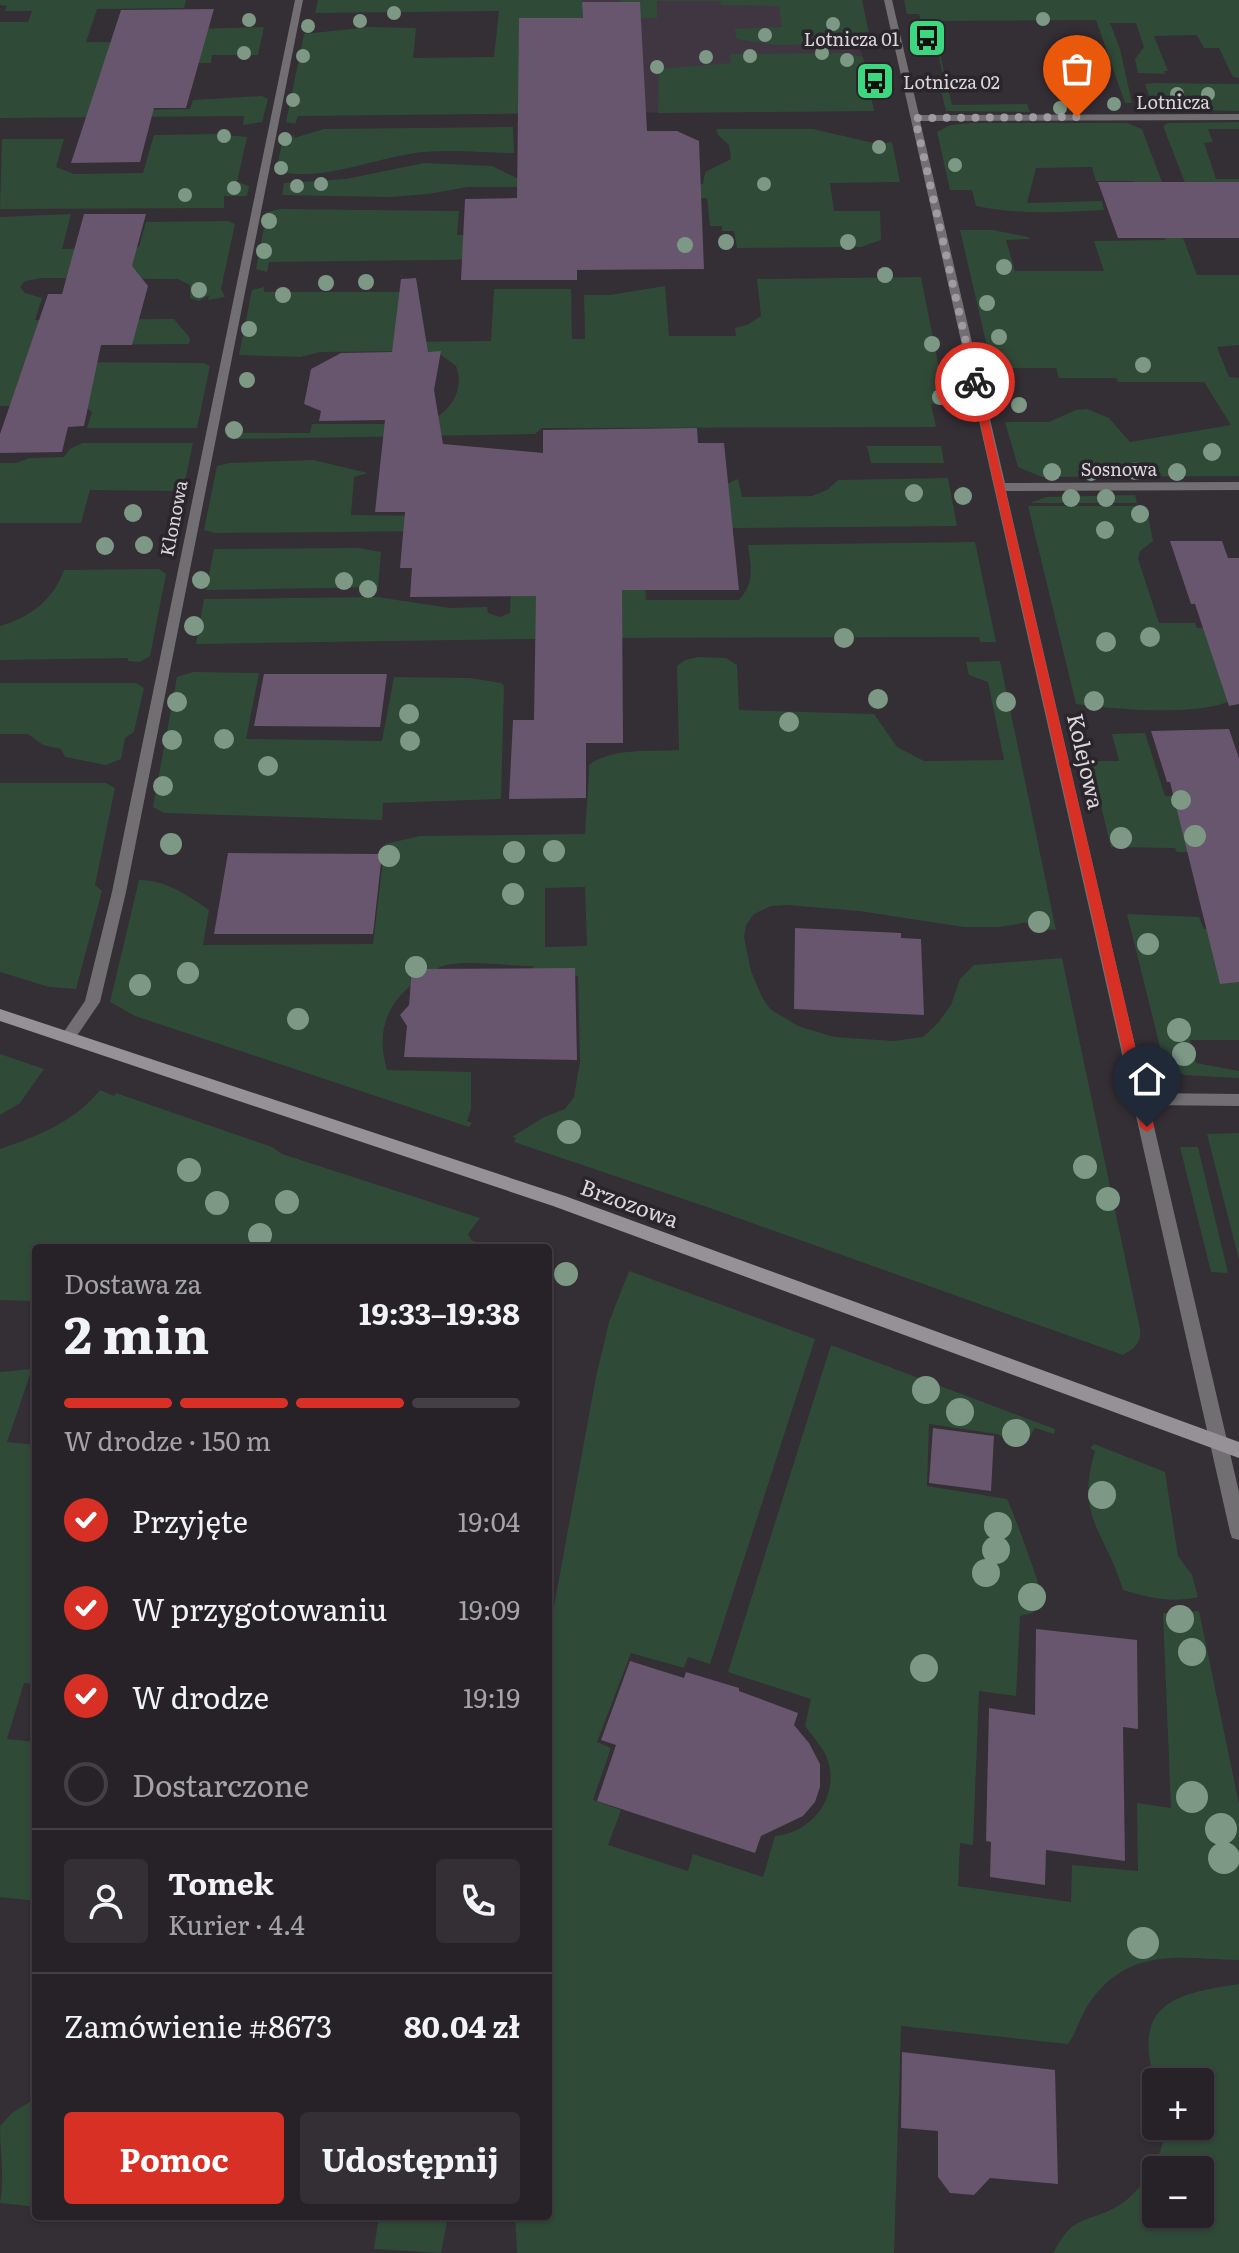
<!DOCTYPE html>
<html lang="pl">
<meta charset="utf-8">
<style>
body{margin:0;font-family:Literata,serif;background:#332f34;color:#f1f3f6;height:100vh;display:flex;flex-direction:column;font-size:30px;white-space:nowrap}
*{box-sizing:border-box;margin:0}
p{font-size:26px;color:#a4a4a8}
.icon{flex:none;width:44px;height:44px;fill:none;stroke:currentColor;stroke-width:2;stroke-linecap:round;stroke-linejoin:round}
.map{position:relative;flex:1;overflow:hidden}
.panel{position:absolute;left:32px;top:1244px;width:520px;height:976px;display:flex;flex-direction:column;background:#272228;border-radius:8px;box-shadow:0 2px 6px #0004,0 0 0 2px #433f45}
.panel>*{flex:none}
.tools{position:absolute;left:1142px;top:2068px;display:grid;gap:16px}
.tools a{display:grid;place-items:center;width:72px;height:72px;border-radius:8px;background:#272228;box-shadow:0 2px 6px #0004,0 0 0 2px #433f45;font-size:40px}
.pin{position:absolute;display:grid;place-items:center;width:68px;height:68px;color:#fff;margin:-82px -34px;border-radius:50% 50% 50% 0;rotate:-45deg;box-shadow:0 0 8px #0007}
.pin .icon{rotate:45deg}
.courier{position:absolute;display:grid;place-items:center;width:80px;height:80px;margin:-40px;border:6px solid #d93025;border-radius:50%;background:#fff;color:#222;box-shadow:0 2px 10px #0007}
.summary em{font-style:normal;font-weight:700}
.summary div{display:flex;flex-direction:column-reverse}
.summary{display:flex;align-items:center;justify-content:space-between;height:136px;padding:0 32px}
h1{font-size:52px;font-weight:700;line-height:60px}
.bar{display:grid;grid-template-columns:repeat(4,1fr);gap:12px 8px;align-content:center;height:96px;padding:0 32px}
.bar i{height:10px;border-radius:6px;background:#433f45}
.bar .active{background:#d93025}
.bar p{grid-column:span 4}
.line{display:flex;align-items:center;gap:20px;padding:0 32px;border-top:2px solid #433f45}
.line div{flex:1}
.round{display:grid;place-items:center;flex:none;width:84px;height:84px;border-radius:8px;background:#332f34}
ol{padding:0 32px;list-style:none}
li{display:flex;align-items:center;gap:24px;height:88px}
li p{margin-inline-start:auto}
li .icon{padding:8px;border-radius:50%;background:#d93025;color:#fff;stroke-width:4}
li:last-child{color:#a4a4a8}
li i{width:44px;height:44px;border:4px solid #433f45;border-radius:50%}
.button{display:flex;gap:16px;margin-top:auto;padding:16px 32px}
.button a{flex:1;height:92px;border-radius:8px;background:#d93025;color:#fff;font-size:32px;font-weight:700;line-height:92px;text-align:center}
.button a+a{background:#332f34;color:#f1f3f6}
.map>svg:first-child{display:block}
</style>
<div class="map">
<svg width="1239" height="2253" viewBox="0 0 1239 2253">
<rect width="100%" height="100%" fill="#342e35"/>
<path fill="#3f3642" d="M582,0H851L860,44L857,45L862,54L874,111L583,113Z"/>
<path fill="#304a38" fill-rule="evenodd" d="M0,0H186L184,8L97,9L86,42L187,43L192,29L264,27L258,55H212L211,63H124L135,110L190,109L193,100L262,96L268,99L262,122L243,125L244,116L0,118V22H28L32,11H5L7,6L0,5Z
M318,0H582L583,113L298,116L295,124L286,122L304,34L369,27L416,28L413,58L494,57L499,11L315,13Z
M619,0H862L871,43L778,45L736,39L735,29L782,27L779,6L721,5L720,1H657V18L620,19Z
M904,0H1239V78L1233,77L1219,48H1204L1197,35L1154,36L1168,71H1164L1165,74L1138,73L1135,59L1144,47L1136,23H1110L1120,49L1132,103H1125L1096,20L932,21L952,105L1027,104L1030,112L946,111L940,86L945,84L933,31L921,21L919,14H907Z
M842,53L863,57L874,111L658,113L659,69L731,63L730,54Z
M1154,83L1239,84V111L1154,109L1145,84Z
M1239,122V129H1208L1213,142L1204,143L1216,179H1239V224L1196,211L1163,126L1168,123Z
M972,123H1127L1142,129L1197,275H1239V345L1217,347L1229,377L1239,378V476L1042,477L1018,467L1005,422H1049L1076,410L1087,409L1109,418L1130,442L1231,425L1204,382H1118L1116,378H1059L1056,368H992L960,230H993L1028,237L1030,239L1006,240L1015,271H1104L1094,241L1165,240L1153,207L1144,206L1134,181H1096L1092,167L1036,168L1027,203L1102,201L1104,210C1059,212 1020,215 976,206L972,190H950L937,132L950,125Z
M513,127L514,153C482,153 440,148 409,154C367,161 319,182 276,171L283,138L294,135V138L324,129Z
M716,129H813L878,144L892,142L900,182L830,183L834,211H880L881,240L861,247L737,248L734,231H722V226H710L707,198H641L584,258L269,262L267,272L256,269L267,212L280,209L459,211L457,235H529L584,185L703,184L705,172L731,159L729,145L718,135Z
M214,134L247,137L237,182L249,186L247,196H224V208L0,209L2,139H64L56,167L74,174L143,173L154,135Z
M424,163L492,166L535,187H468L428,194L390,197L282,195L284,183L346,179Z
M71,214L62,249L139,247L146,222L228,221L235,224L221,289L225,297L208,300L209,295L199,301L190,298V285L178,279L42,278L25,281L20,287L25,293L42,298L35,320L174,319L190,338L189,344L69,345L67,362L203,363L210,366L197,428H87L92,412L83,405L0,406V217Z
M921,277L946,404H931L936,427L542,428L535,434L233,439L234,433H310L312,424H425C448,414 466,392 456,366L440,354L426,351L320,352L301,357L239,355L252,290L264,287V292H412L401,342L491,341L494,289H571L572,339H585L584,295H610L665,286L669,336H736L735,328L747,325L761,316L757,279Z
M82,443H193L184,486L175,491L90,490L81,523H0V463H16L29,458L64,457L70,449Z
M867,446H941L944,463H871Z
M313,460L368,473L354,477L351,515L434,516L724,485L738,479L742,497L812,496L827,490L838,480L948,478L957,526L216,533L204,530L217,466L229,463Z
M1135,495L1137,503H1030L1046,497Z
M1028,506H1146L1153,541L1140,551L1138,559L1159,623H1195L1197,628H1239L1232,700C1197,717 1114,709 1076,704Z
M975,542L996,642H980L979,637L587,638L196,644L204,599L377,597L450,608L487,607L488,613L500,617L510,613L512,566L643,549L646,600H739C755,582 751,568 748,545Z
M359,548L381,552L378,587L206,590L214,549Z
M159,569L166,574L150,656L140,662L128,661V658L0,660V626C31,617 53,600 64,570Z
M698,657L726,658L737,665L739,710L874,714L897,747L924,761L1004,760L988,682L969,675L966,662L1000,661L1056,930L1039,929L1036,921L999,927H964L859,911L787,905L771,906L754,914L746,925L744,937L751,971L762,997L770,1009L798,1026L834,1037L894,1041L923,1037L938,1023L951,1005L960,979L974,965L1062,958L1140,1329C1142,1343 1134,1349 1123,1355L707,1207L514,1142L516,1138L512,1137L544,1117L565,1109L574,1097L580,1061L578,976L534,977L533,966C507,966 471,960 446,965C439,966 431,973 424,976C388,999 375,1029 387,1070L471,1072V1109L467,1121L472,1123L469,1127L135,1016L110,1002L139,880C163,879 188,895 209,910L203,945L373,944L385,844L420,836L585,834C586,810 589,789 589,765C612,747 652,752 679,750L677,666L685,660ZM585,887L587,946L545,947V888Z
M193,672L259,673L246,739L382,741L394,677L470,678L501,683L504,686L501,799L383,803L382,820L165,813L153,807L177,677Z
M0,683H136L144,688L134,732L125,738L121,759L106,765L65,757L61,749L43,745L28,734H0Z
M1145,733L1165,796L1239,794V852H1177L1175,848L1111,847L1090,761H1119L1112,734Z
M0,783H106L115,788L95,885L102,891L76,989L49,987L0,972Z
M1127,914L1199,917L1204,929H1239V1040H1190L1196,1063L1239,1071V1078L1184,1075L1164,1063Z
M0,1054L44,1069L20,1103L0,1115Z
M100,1090L114,1096L116,1093L272,1147L282,1154L480,1218L468,1234L471,1240L490,1248H36V1301L0,1300V1149C38,1136 74,1122 100,1090Z
M1239,1133V1260L1207,1134Z
M1180,1147H1198L1228,1273L1211,1272Z
M629,1271L815,1339L710,1664L688,1657L684,1668L631,1653L597,1742L611,1748L593,1800L621,1810L608,1845L688,1871L693,1854L763,1877L775,1836C812,1833 841,1796 827,1758C822,1746 812,1736 805,1726L811,1699L728,1672L831,1345L1055,1429L1054,1434L1035,1428L1026,1443L1015,1442L997,1434L929,1424L927,1486L1007,1499C1012,1508 1042,1590 1042,1597C1041,1604 1037,1608 1032,1613L1020,1616L1016,1696L979,1691L973,1845L960,1843L958,1886L1071,1902L1072,1865L1138,1871L1137,1803L1171,1808L1163,1613L1199,1611L1239,1804V1960C1178,1958 1127,1946 1088,2005C1080,2017 1077,2032 1068,2044L901,2026L894,2253H517L515,2216H548V1639L596,1377L609,1322Z
M32,1369L7,1442L36,1445V1684L24,1683L7,1739L36,1742V1901L0,1897V1372Z
M1094,1444L1165,1472L1178,1556L1192,1575L1198,1597C1172,1603 1149,1598 1123,1590C1105,1530 1075,1518 1095,1451L1090,1448Z
M1239,1984V2253H1053C1058,2245 1064,2233 1072,2227C1085,2217 1104,2215 1118,2206C1143,2191 1165,2154 1165,2126H1200V2082H1156V2086C1131,2005 1171,1994 1239,1984ZM1156,2170H1200V2214H1156Z
M36,2098V2207L0,2203C5,2178 0,2152 0,2126L12,2113Z
M379,2216H448L441,2253L374,2249Z"/>
<path fill="#68556e" d="M582,2H640L647,131H677L699,141L704,269L577,270V280H461L465,199L517,198L519,18H583Z
M214,9L186,108H154L140,162L71,163L121,10Z
M1098,182H1239V238H1118Z
M84,214H146L132,266L148,286L132,345H101L84,426L68,427L62,452L0,453V434L48,294H62Z
M416,278L428,352L441,351L434,390L443,444L543,453V430L697,428L698,443H724L739,590H622L623,743H586V798L509,799L513,720H534L536,596L410,597L412,568H400L405,512H375L385,420L319,421L321,411L304,404L311,369L341,353L392,352L401,279Z
M1170,541H1222L1228,558H1239V704L1229,706L1195,604H1191Z
M264,674H387L380,727L254,726Z
M1229,729L1239,758V982L1220,984L1170,782H1167L1151,731Z
M228,853L382,854L373,934H214Z
M795,928L901,933V938L921,939L924,1015L794,1009Z
M575,968L577,1060L404,1057L407,1026L400,1015L409,1005L412,969Z
M933,1428L994,1436L991,1491L929,1483Z
M1036,1629L1137,1640L1138,1729L1123,1727L1125,1861L1046,1850L1045,1885L990,1877L991,1842L986,1841L989,1708L1035,1715Z
M630,1661L684,1678L686,1672L739,1688V1691L798,1713L794,1725L809,1743L820,1764V1787L815,1802L803,1816L761,1836L755,1853L597,1801L616,1745L601,1740Z
M902,2052L1055,2070L1058,2184L990,2178L974,2195L950,2193L938,2177V2131L901,2128Z"/>
<g fill="none" stroke-linecap="round" stroke-linejoin="round">
<path fill="#726f72" fill-rule="evenodd" d="M295,0H303L126,892L100,1002L74,1040L69,1042L61,1036L85,1001L112,892Z
M884,0H892L919,115L1239,114V120L920,121L1005,483L1239,482V490L1006,491L1146,1093L1239,1094V1106L1149,1105L1239,1492V1540L1232,1538L1230,1532Z"/>
<path fill="#969197" fill-rule="evenodd" d="M0,1009L565,1196L1239,1442V1458L553,1206L0,1021Z"/>
</g>
<g fill="#7d9885">
<circle cx="394" cy="13" r="7"/>
<circle cx="1043" cy="19" r="7"/>
<circle cx="249" cy="20" r="7"/>
<circle cx="360" cy="21" r="7"/>
<circle cx="833" cy="24" r="7"/>
<circle cx="308" cy="26" r="7"/>
<circle cx="765" cy="35" r="7"/>
<circle cx="244" cy="53" r="7"/>
<circle cx="822" cy="53" r="7"/>
<circle cx="303" cy="56" r="7"/>
<circle cx="750" cy="56" r="7"/>
<circle cx="706" cy="57" r="7"/>
<circle cx="847" cy="60" r="7"/>
<circle cx="657" cy="67" r="7"/>
<circle cx="1177" cy="94" r="7"/>
<circle cx="1208" cy="94" r="7"/>
<circle cx="293" cy="100" r="7"/>
<circle cx="1114" cy="104" r="7"/>
<circle cx="1060" cy="108" r="7"/>
<circle cx="224" cy="136" r="7"/>
<circle cx="285" cy="139" r="7"/>
<circle cx="879" cy="147" r="7"/>
<circle cx="955" cy="165" r="7"/>
<circle cx="281" cy="168" r="7"/>
<circle cx="321" cy="184" r="7"/>
<circle cx="764" cy="184" r="7"/>
<circle cx="297" cy="186" r="7"/>
<circle cx="234" cy="188" r="7"/>
<circle cx="185" cy="195" r="7"/>
<circle cx="269" cy="221" r="8"/>
<circle cx="726" cy="242" r="8"/>
<circle cx="848" cy="242" r="8"/>
<circle cx="685" cy="245" r="8"/>
<circle cx="264" cy="251" r="8"/>
<circle cx="1004" cy="267" r="8"/>
<circle cx="885" cy="275" r="8"/>
<circle cx="366" cy="282" r="8"/>
<circle cx="326" cy="283" r="8"/>
<circle cx="199" cy="290" r="8"/>
<circle cx="283" cy="295" r="8"/>
<circle cx="987" cy="303" r="8"/>
<circle cx="249" cy="329" r="8"/>
<circle cx="999" cy="337" r="8"/>
<circle cx="932" cy="344" r="8"/>
<circle cx="1143" cy="365" r="8"/>
<circle cx="247" cy="380" r="8"/>
<circle cx="940" cy="397" r="8"/>
<circle cx="1019" cy="405" r="8"/>
<circle cx="234" cy="430" r="9"/>
<circle cx="1212" cy="452" r="9"/>
<circle cx="1135" cy="471" r="9"/>
<circle cx="1052" cy="472" r="9"/>
<circle cx="1091" cy="472" r="9"/>
<circle cx="1177" cy="472" r="9"/>
<circle cx="914" cy="493" r="9"/>
<circle cx="963" cy="496" r="9"/>
<circle cx="1071" cy="498" r="9"/>
<circle cx="1106" cy="498" r="9"/>
<circle cx="133" cy="513" r="9"/>
<circle cx="1140" cy="514" r="9"/>
<circle cx="1105" cy="530" r="9"/>
<circle cx="144" cy="545" r="9"/>
<circle cx="105" cy="546" r="9"/>
<circle cx="201" cy="580" r="9"/>
<circle cx="344" cy="581" r="9"/>
<circle cx="368" cy="589" r="9"/>
<circle cx="194" cy="626" r="10"/>
<circle cx="1150" cy="637" r="10"/>
<circle cx="844" cy="638" r="10"/>
<circle cx="1106" cy="642" r="10"/>
<circle cx="878" cy="699" r="10"/>
<circle cx="1094" cy="701" r="10"/>
<circle cx="177" cy="702" r="10"/>
<circle cx="1006" cy="702" r="10"/>
<circle cx="409" cy="714" r="10"/>
<circle cx="789" cy="722" r="10"/>
<circle cx="224" cy="739" r="10"/>
<circle cx="172" cy="740" r="10"/>
<circle cx="410" cy="741" r="10"/>
<circle cx="268" cy="766" r="10"/>
<circle cx="163" cy="786" r="10"/>
<circle cx="1181" cy="800" r="10"/>
<circle cx="1195" cy="836" r="11"/>
<circle cx="1121" cy="838" r="11"/>
<circle cx="171" cy="844" r="11"/>
<circle cx="554" cy="851" r="11"/>
<circle cx="514" cy="852" r="11"/>
<circle cx="389" cy="856" r="11"/>
<circle cx="513" cy="894" r="11"/>
<circle cx="1039" cy="922" r="11"/>
<circle cx="1148" cy="944" r="11"/>
<circle cx="416" cy="967" r="11"/>
<circle cx="188" cy="973" r="11"/>
<circle cx="140" cy="985" r="11"/>
<circle cx="298" cy="1019" r="11"/>
<circle cx="1179" cy="1030" r="12"/>
<circle cx="1184" cy="1054" r="12"/>
<circle cx="569" cy="1132" r="12"/>
<circle cx="1085" cy="1167" r="12"/>
<circle cx="189" cy="1170" r="12"/>
<circle cx="1108" cy="1199" r="12"/>
<circle cx="287" cy="1202" r="12"/>
<circle cx="217" cy="1203" r="12"/>
<circle cx="260" cy="1235" r="12"/>
<circle cx="566" cy="1274" r="12"/>
<circle cx="926" cy="1390" r="14"/>
<circle cx="960" cy="1412" r="14"/>
<circle cx="1016" cy="1433" r="14"/>
<circle cx="1102" cy="1495" r="14"/>
<circle cx="998" cy="1526" r="14"/>
<circle cx="996" cy="1550" r="14"/>
<circle cx="986" cy="1573" r="14"/>
<circle cx="1032" cy="1597" r="14"/>
<circle cx="1180" cy="1619" r="14"/>
<circle cx="1192" cy="1652" r="14"/>
<circle cx="924" cy="1668" r="14"/>
<circle cx="1192" cy="1797" r="16"/>
<circle cx="1221" cy="1829" r="16"/>
<circle cx="1224" cy="1858" r="16"/>
<circle cx="1143" cy="1943" r="16"/>
</g>
<path fill="#d93025" d="M975,379L980,382L1154,1127L1147,1132L1140,1127L971,382Z"/>
<g fill="none" stroke-linecap="round" stroke-linejoin="round">
<path stroke="#a09ba1" stroke-width="8" stroke-dasharray="0 14.4" d="M975,382L915,118L1077,117"/>
</g>
<defs>
<symbol id="bus-square" viewBox="-11 -11 22 22"><rect x="-9" y="-9" width="18" height="18" rx="4" fill="#3cd77e" stroke="#2a252b"/><path d="M-5-6H5V4H4V6H2V4H-2V6H-4V4H-5ZM-3.5-4V0h7V-4ZM-3.5 1.2v1.5H-2V1.2ZM2 1.2v1.5H3.5V1.2Z" fill="#111"/></symbol>
</defs>
<g fill-rule="evenodd">
<use href="#bus-square" x="905" y="16" width="44" height="44"/>
<use href="#bus-square" x="853" y="59" width="44" height="44"/>
</g>
<g text-anchor="middle" dominant-baseline="central" stroke-width="7" stroke-linejoin="round" paint-order="stroke">
<g font-size="18" fill="#dad6db" stroke="#2a252b" text-anchor="end">
<text x="899" y="38">Lotnicza 01</text>
<text x="903" y="81" text-anchor="start">Lotnicza 02</text>
</g>
<g font-size="18" fill="#dad6db" stroke="#2a252b">
<text x="1173" y="101">Lotnicza</text>
<text x="1119" y="468">Sosnowa</text>
<text transform="translate(173 518) rotate(-79)">Klonowa</text>
</g>
<g font-size="22" fill="#dad6db" stroke="#2a252b">
<text transform="translate(1087 761) rotate(77)">Kolejowa</text>
<text transform="translate(630 1202) rotate(20)">Brzozowa</text>
</g>
</g>
</svg>
<div class="tools">
<a>+</a>
<a>−</a>
</div>
<div class="pin" style="left:1077px;top:117px;background:#ea580c"><svg class="icon" aria-label="bag" viewBox="0 0 24 24"><path d="M5 8h14l-1 12H6zM9 8a3 3 0 0 1 6 0"/></svg></div>
<div class="pin" style="left:1147px;top:1127px;background:#1f2937"><svg class="icon" aria-label="home" viewBox="0 0 24 24"><path d="M3 11l9-7 9 7M6 9v11h12V9"/></svg></div>
<div class="courier" style="left:975px;top:382px"><svg class="icon" aria-label="bike" viewBox="0 0 24 24"><circle cx="6" cy="16" r="4"/><circle cx="18" cy="16" r="4"/><path d="M6 16l4-8h5l3 8M10 8l3 8H6M13 5h3"/></svg></div>
<section class="panel">
<div class="summary"><div><h1>2 min</h1><p>Dostawa za</p></div><em>19:33–19:38</em></div>
<div class="bar"><i class="active"></i><i class="active"></i><i class="active"></i><i></i><p>W drodze · 150 m</p></div>
<ol>
<li><svg class="icon" aria-label="check" viewBox="0 0 24 24"><path d="M5 12l5 5 9-10"/></svg>Przyjęte<p>19:04</p></li>
<li><svg class="icon" aria-label="check" viewBox="0 0 24 24"><path d="M5 12l5 5 9-10"/></svg>W przygotowaniu<p>19:09</p></li>
<li><svg class="icon" aria-label="check" viewBox="0 0 24 24"><path d="M5 12l5 5 9-10"/></svg>W drodze<p>19:19</p></li>
<li><i></i>Dostarczone</li>
</ol>
<div class="line" style="height:144px"><a class="round"><svg class="icon" aria-label="person" viewBox="0 0 24 24"><circle cx="12" cy="8" r="4"/><path d="M4 21q1-7 8-7t8 7"/></svg></a><div><b>Tomek</b><p>Kurier · 4.4</p></div><a class="round"><svg class="icon" aria-label="phone" viewBox="0 0 24 24"><path d="M5 4h4l2 5-3 2q2 4 5 5l2-3 5 2v4C11 20 4 13 5 4z"/></svg></a></div>
<div class="line" style="height:104px"><div>Zamówienie #8673</div><b>80.04 zł</b></div>
<div class="button"><a>Pomoc</a><a>Udostępnij</a></div>
</section>
</div>
